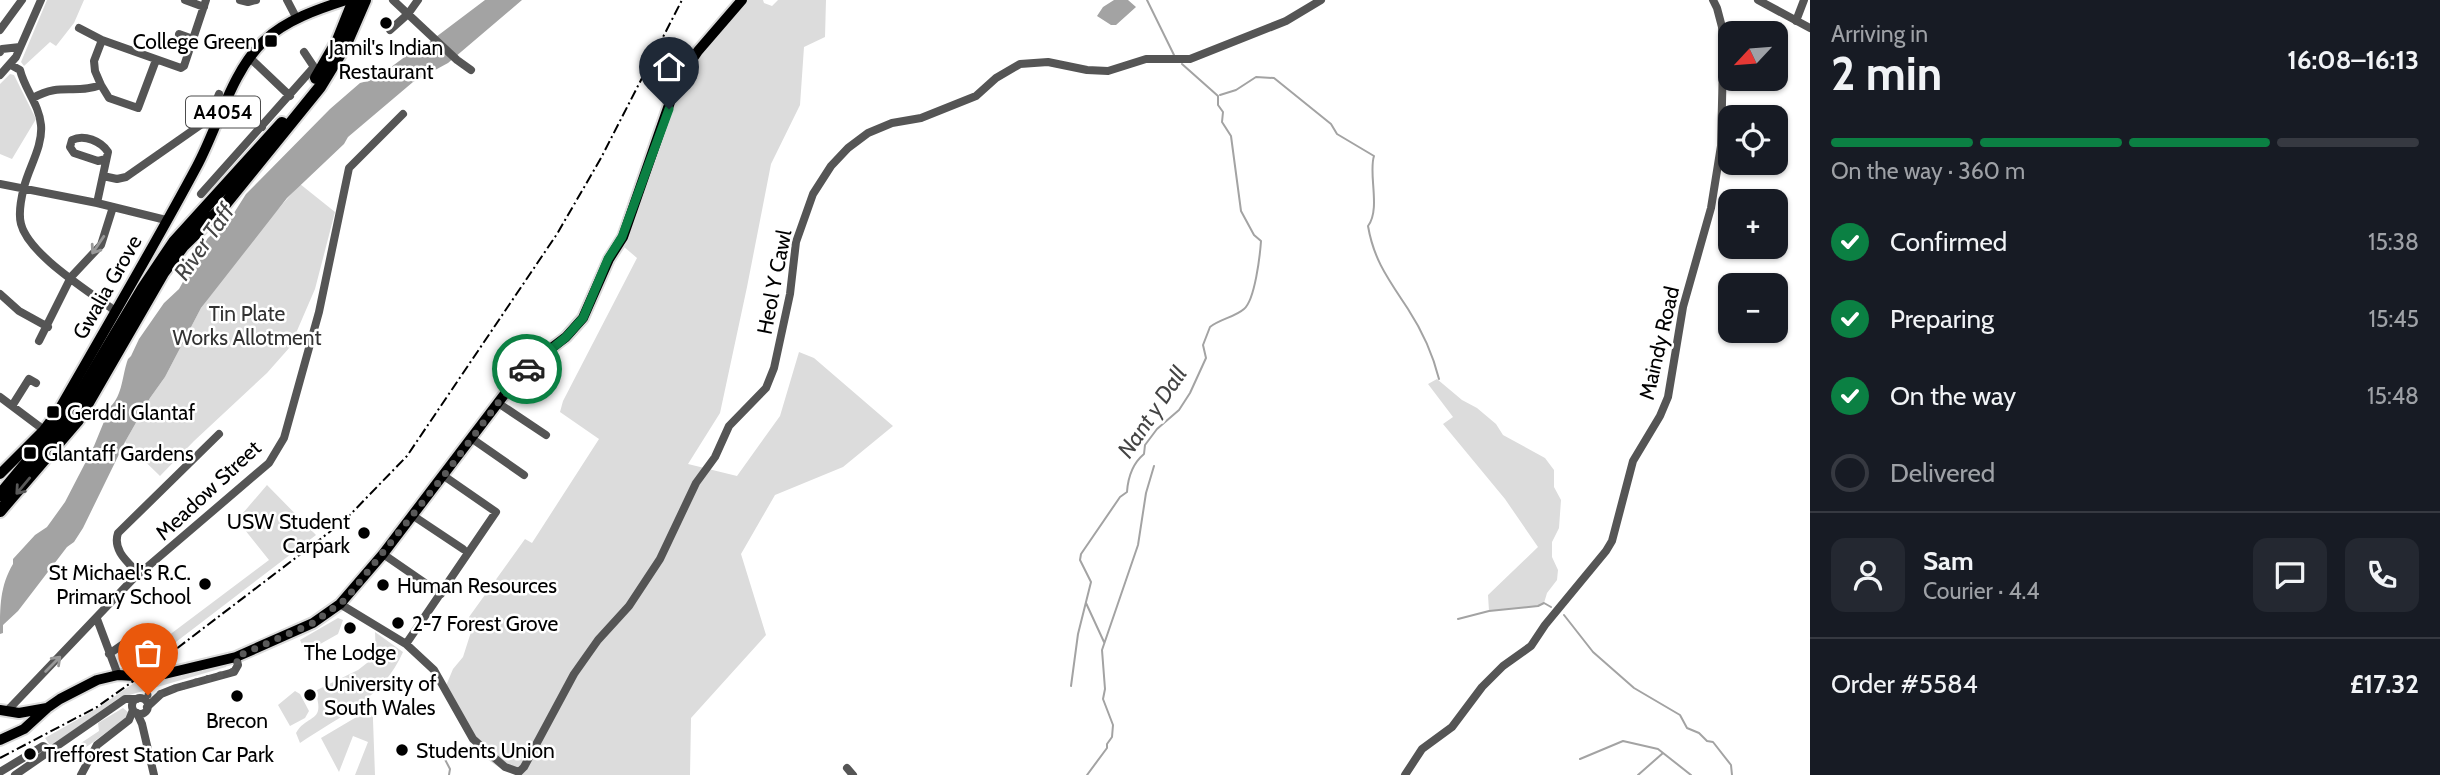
<!DOCTYPE html>
<meta charset="utf-8">
<style>
body{margin:0;font-family:Cabin,sans-serif;background:#242831;color:#f1f3f6;height:100vh;display:flex;flex-direction:column;font-size:26px;white-space:nowrap}
*{box-sizing:border-box;margin:0}
p{font-size:23px;color:#9ea1a6}
.icon{flex:none;width:38px;height:38px;fill:none;stroke:currentColor;stroke-width:2;stroke-linecap:round;stroke-linejoin:round}
.map{position:relative;flex:1;overflow:hidden}
.side{display:flex;flex-direction:column;background:#171b24;width:630px}
.side>*{flex:none}
.needle{width:46px;rotate:244deg}
.tools{position:absolute;left:1718px;top:21px;display:grid;gap:14px}
.tools a{display:grid;place-items:center;width:70px;height:70px;border-radius:14px;background:#171b24;box-shadow:0 2px 5px #0004;font-size:35px}
.pin{position:absolute;display:grid;place-items:center;width:60px;height:60px;color:#fff;margin:-72px -30px;border-radius:50% 50% 50% 0;rotate:-45deg;box-shadow:0 0 7px #0007}
.pin .icon{rotate:45deg}
.courier{position:absolute;display:grid;place-items:center;width:70px;height:70px;margin:-35px;border:5px solid #0b8043;border-radius:50%;background:#fff;color:#222;box-shadow:0 2px 9px #0007}
.summary em{font-style:normal;font-weight:700}
.summary div{display:flex;flex-direction:column-reverse}
.summary{display:flex;align-items:center;justify-content:space-between;height:119px;padding:0 21px}
h1{font-size:46px;font-weight:700;line-height:52px}
.bar{display:grid;grid-template-columns:repeat(4,1fr);gap:10px 7px;align-content:center;height:84px;padding:0 21px}
.bar i{height:9px;border-radius:5px;background:#363941}
.bar .active{background:#0b8043}
.bar p{grid-column:span 4}
.line{display:flex;align-items:center;gap:18px;padding:0 21px;border-top:2px solid #363941}
.line div{flex:1}
.round{display:grid;place-items:center;flex:none;width:74px;height:74px;border-radius:14px;background:#242831}
ol{padding:0 21px;list-style:none}
li{display:flex;align-items:center;gap:21px;height:77px}
li p{margin-inline-start:auto}
li .icon{padding:7px;border-radius:50%;background:#0b8043;color:#fff;stroke-width:4}
li:last-child{color:#9ea1a6}
li i{width:38px;height:38px;border:4px solid #363941;border-radius:50%}
main{display:flex;flex:1;min-height:0}
.map>svg:first-child{display:block}
</style>
<main>
<div class="map">
<svg width="1810" height="775" viewBox="0 0 1810 775">
<rect width="100%" height="100%" fill="#fff"/>
<path fill="#dcdcdc" d="M47,0H84L74,23L56,46L50,42L24,66L21,62Z
M746,0H763L764,3L772,6L778,0H826L825,37L804,47L800,105L771,164L747,287L720,413L688,464L737,476L780,416L799,352L814,358L893,426L843,467L775,495L741,554L766,635L691,718L690,775H517C475,762 463,727 443,693L453,669L463,657L471,632L469,617L525,539L532,543L599,439L560,412L563,401L637,258L623,246L630,232L681,85L700,56Z
M10,74L14,75L36,119L12,159L0,154V84Z
M300,184L335,212L315,289L290,347L267,373L194,441L160,476L125,442L150,398L165,377L201,308L253,238Z
M1437,379L1462,400L1477,408L1496,424L1503,435L1545,458L1554,470V487L1561,500L1559,528L1552,542V557L1558,570L1557,580L1547,593L1544,603L1538,606L1489,611L1488,595L1538,547L1505,499L1443,424L1453,417L1428,384Z
M267,485L316,535L138,671L132,666L136,660L269,560L237,520Z
M338,618L343,620L338,634L306,652L300,640Z
M375,632L403,652C383,698 340,716 300,743L296,733C308,713 326,724 315,691L358,670L376,656Z
M226,665V667L119,698L54,744L50,745L45,738L96,709L137,681L162,680Z
M295,691L300,694L309,711L305,718L290,726L278,705Z
M123,708L128,712L126,718L85,748L81,743L99,731L98,723Z
M365,712L373,716V720L375,775H355L368,742L353,736L339,772L321,738Z"/>
<path fill="#a3a3a3" d="M485,0H522L448,63L413,82L348,137L344,144L287,198L201,308L165,377L150,398L125,442L83,528L74,542L67,547L18,611L3,625V633L0,634C0,606 0,586 13,564V559L35,535L47,527L65,502L94,446L110,407C123,395 122,375 128,359L131,356L139,339L164,303L179,289L194,262L192,259L208,238L234,213L246,194L330,109L360,83L375,79L410,53L428,43Z
M1114,0H1128L1136,7L1116,25H1111L1097,16L1103,7Z"/>
<g fill="none" stroke-linecap="round" stroke-linejoin="round">
<path stroke="#a3a3a3" stroke-width="2" d="M1147,0L1174,55
M1220,95L1236,90L1256,77L1274,78L1331,124L1337,134L1374,156C1368,173 1381,209 1368,226C1374,261 1389,280 1408,309C1421,329 1433,355 1439,379
M1086,603L1104,642
M1564,615L1593,652L1634,688L1680,715L1687,728L1699,733L1707,741L1713,742L1731,765L1732,775
M1458,619L1489,611L1538,606L1544,603L1551,607
M1071,686L1078,634L1091,582L1080,560L1081,554L1120,497L1127,492C1128,477 1132,464 1144,454L1145,445L1157,429L1179,410L1190,393L1206,358L1203,345L1210,327C1220,319 1235,317 1244,309C1255,300 1260,255 1261,241L1254,235L1241,211L1231,136L1222,122L1223,112L1218,105V96L1182,64
M438,746L450,769L449,775
M1580,759L1623,741L1658,749L1691,775
M1087,775L1107,748V744L1112,737L1113,725L1103,699L1105,689L1102,650L1138,545L1146,493L1154,466
M1638,775L1663,753"/>
<defs>
<path id="major" d="M0,474L44,430L60,408C106,328 153,248 197,166C218,127 232,70 265,40C286,20 318,9 346,0
M0,710L19,713L47,708
M0,740L24,729L47,708L60,699L97,680L118,675L152,677L236,657L313,623L340,604L383,554L510,387L533,362L566,337L583,318L609,259L623,237L677,82L698,51L742,0"/>
<path id="highway" d="M316,78L338,40L354,0
M0,495L69,412L143,288L174,242L282,123
M0,511L78,420L163,273L183,246L222,208L320,87L345,46L365,0"/>
</defs>
<use href="#major" stroke="#dbdbdb" stroke-width="14"/>
<use href="#highway" stroke="#dbdbdb" stroke-width="16"/>
<path stroke="#555" stroke-width="8" d="M185,0L204,7
M240,0L248,2L256,0
M287,0L297,19
M393,0L457,60L471,70
M1758,0L1810,28
M1796,21L1804,0
M79,28L102,40L181,68L184,66L206,0
M0,30L22,0
M390,30L408,14L418,0
M179,34L193,39
M102,40L94,61L95,71L101,85L109,98L138,108L156,60
M0,52L2,49L20,47
M249,57L290,96
M11,65L20,70C25,90 39,104 41,125C43,146 29,167 24,187C21,199 18,213 21,224C29,255 89,291 115,311
M0,75L16,57L41,0
M33,98C61,82 74,95 101,85
M241,108L262,127
M103,176L117,179L126,177L209,119L219,94
M0,184L97,203L166,220
M201,194L314,67L304,52
M97,203L108,152C101,141 84,134 72,140L70,147L74,153L98,161L106,159
M0,294L19,311L48,327
M39,341L71,277L101,245L113,207
M0,397L44,430
M498,403L546,435
M12,406L29,379L36,383
M471,438L524,475
M412,515L463,549
M383,554L441,594
M140,575C129,563 112,551 118,533L219,434
M340,604L406,644L434,670L473,739L505,767L519,772L524,767L574,674L598,640L629,606L660,559L696,483L715,457L729,426L766,388L774,368L790,294L796,242L813,194L831,166L848,148L868,133L892,123L921,118L976,96L996,78L1020,64L1048,62L1087,70L1108,71L1146,59H1190L1286,21L1321,0
M97,619L118,675
M406,644L496,512L444,476
M109,654L139,633
M132 706a8 8 0 1 1 16 0a8 8 0 1 1-16 0Z
M147,707L161,694L176,688L234,672L238,665L236,657
M7,711L132,580L269,463L284,438L319,312L349,168L403,114
M137,713L142,724L154,775
M847,768L853,775
M0,772L43,746L51,751
M15,775L125,699H137
M81,775L97,745L129,720L133,710
M1405,775L1422,749L1452,727L1482,687L1503,666L1531,646L1545,625L1606,551L1612,541L1633,461L1660,416L1668,397L1683,307L1711,208L1721,146L1723,59L1722,27L1717,8L1713,0"/>
<use href="#major" stroke="#000" stroke-width="10"/>
<use href="#highway" stroke="#000" stroke-width="12"/>
<path stroke="#000" stroke-width="2" stroke-dasharray="10 3.5 2 3.5" stroke-linecap="butt" d="M0,758L97,707L146,672L344,521L407,456L557,234L601,158L682,0"/>
</g>
<defs><path id="oneway-shaft" d="M-6 0H5M1.5-3L5.5 0L1.5 3" fill="none" stroke-width="1.6" stroke-linecap="round" stroke-linejoin="round" transform="scale(1.75)"/></defs>
<g stroke="#999">
<use href="#oneway-shaft" transform="translate(98 245) rotate(124)"/>
<use href="#oneway-shaft" transform="translate(53 664) rotate(-45)"/>
</g>
<use stroke="#595959" href="#oneway-shaft" transform="translate(23 486) rotate(130)"/>
<g fill="none" stroke-linecap="round" stroke-linejoin="round">
<path stroke="#595959" stroke-width="7" stroke-dasharray="0 12.6" d="M148,695L156,693L161,694L176,688L234,671L238,666L236,657L313,623L346,599L449,469L498,403L527,369"/>
<path stroke="#0b8043" stroke-width="9" d="M527,369L566,337L583,318L608,259L622,237L669,109"/>
</g>
<g fill="#000" stroke="#fff" stroke-width="2.5">
<circle cx="386" cy="23" r="7"/>
<rect x="264" y="34" width="14" height="14" rx="3.5"/>
<rect x="46" y="405" width="14" height="14" rx="3.5"/>
<rect x="23" y="446" width="14" height="14" rx="3.5"/>
<circle cx="364" cy="533" r="7"/>
<circle cx="205" cy="584" r="7"/>
<circle cx="383" cy="585" r="7"/>
<circle cx="398" cy="623" r="7"/>
<circle cx="350" cy="628" r="7"/>
<circle cx="310" cy="695" r="7"/>
<circle cx="237" cy="696" r="7"/>
<circle cx="402" cy="750" r="7"/>
<circle cx="30" cy="754" r="7"/>
</g>
<g text-anchor="middle" dominant-baseline="central" stroke-width="5" stroke-linejoin="round" paint-order="stroke">
<rect fill="#fff" stroke="#4c4c4c" stroke-width="2" x="186" y="96.5" width="74" height="31" rx="5"/>
<g font-size="19" font-weight="bold" fill="#000">
<text x="223" y="112">A4054</text>
</g>
<g font-size="21" fill="#000" stroke="#fff" text-anchor="start">
<text x="257" y="41" text-anchor="end">College Green</text>
<text x="386" y="47" text-anchor="middle">Jamil's Indian<tspan x="386" dy="24">Restaurant</tspan></text>
<text x="67" y="412">Gerddi Glantaf</text>
<text x="44" y="453">Glantaff Gardens</text>
<text x="350" y="521" text-anchor="end">USW Student<tspan x="350" dy="24">Carpark</tspan></text>
<text x="191" y="572" text-anchor="end">St Michael's R.C.<tspan x="191" dy="24">Primary School</tspan></text>
<text x="397" y="585">Human Resources</text>
<text x="412" y="623">2-7 Forest Grove</text>
<text x="350" y="652" text-anchor="middle">The Lodge</text>
<text x="324" y="683">University of<tspan x="324" dy="24">South Wales</tspan></text>
<text x="237" y="720" text-anchor="middle">Brecon</text>
<text x="416" y="750">Students Union</text>
<text x="44" y="754">Trefforest Station Car Park</text>
</g>
<g font-size="21" fill="#000" stroke="#fff">
<text transform="translate(774 282) rotate(-79)">Heol Y Cawl</text>
<text transform="translate(107 287) rotate(-60)">Gwalia Grove</text>
<text transform="translate(1659 343) rotate(-77)">Maindy Road</text>
<text transform="translate(208 490) rotate(-43)">Meadow Street</text>
</g>
<g font-size="21" fill="#333" stroke="#fff">
<text x="247" y="313">Tin Plate<tspan x="247" dy="24">Works Allotment</tspan></text>
</g>
<g font-size="23" font-style="italic" fill="#444" stroke="#fff">
<text transform="translate(204 242) rotate(-55)">River Taff</text>
<text transform="translate(1152 412) rotate(-56)">Nant y Dall</text>
</g>
</g>
</svg>
<div class="tools">
<a><svg class="needle" viewBox="-14 -14 28 28"><path d="M0-13l5 13h-10z" fill="#e53935"/><path d="M0 13l5-13h-10z" fill="#9ea1a6"/></svg></a>
<a><svg class="icon" aria-label="locate" viewBox="0 0 24 24"><circle cx="12" cy="12" r="6"/><path d="M12 2v4M12 18v4M2 12h4M18 12h4"/></svg></a>
<a>+</a>
<a>−</a>
</div>
<div class="pin" style="left:148px;top:695px;background:#ea580c"><svg class="icon" aria-label="bag" viewBox="0 0 24 24"><path d="M5 8h14l-1 12H6zM9 8a3 3 0 0 1 6 0"/></svg></div>
<div class="pin" style="left:669px;top:109px;background:#1f2937"><svg class="icon" aria-label="home" viewBox="0 0 24 24"><path d="M3 11l9-7 9 7M6 9v11h12V9"/></svg></div>
<div class="courier" style="left:527px;top:369px"><svg class="icon" aria-label="car" viewBox="0 0 24 24"><path d="M5 17H2v-5l4-1 3-4h7l3 4 3 1v5h-3M9 17h6M6 11h13"/><circle cx="7" cy="17" r="2"/><circle cx="17" cy="17" r="2"/></svg></div>
</div>
<section class="side">
<div class="summary"><div><h1>2 min</h1><p>Arriving in</p></div><em>16:08–16:13</em></div>
<div class="bar"><i class="active"></i><i class="active"></i><i class="active"></i><i></i><p>On the way · 360 m</p></div>
<ol>
<li><svg class="icon" aria-label="check" viewBox="0 0 24 24"><path d="M5 12l5 5 9-10"/></svg>Confirmed<p>15:38</p></li>
<li><svg class="icon" aria-label="check" viewBox="0 0 24 24"><path d="M5 12l5 5 9-10"/></svg>Preparing<p>15:45</p></li>
<li><svg class="icon" aria-label="check" viewBox="0 0 24 24"><path d="M5 12l5 5 9-10"/></svg>On the way<p>15:48</p></li>
<li><i></i>Delivered</li>
</ol>
<div class="line" style="height:126px"><a class="round"><svg class="icon" aria-label="person" viewBox="0 0 24 24"><circle cx="12" cy="8" r="4"/><path d="M4 21q1-7 8-7t8 7"/></svg></a><div><b>Sam</b><p>Courier · 4.4</p></div><a class="round"><svg class="icon" aria-label="chat" viewBox="0 0 24 24"><path d="M4 5h16v11H9l-5 4z"/></svg></a><a class="round"><svg class="icon" aria-label="phone" viewBox="0 0 24 24"><path d="M5 4h4l2 5-3 2q2 4 5 5l2-3 5 2v4C11 20 4 13 5 4z"/></svg></a></div>
<div class="line" style="height:91px"><div>Order #5584</div><b>£17.32</b></div>
</section>
</main>
